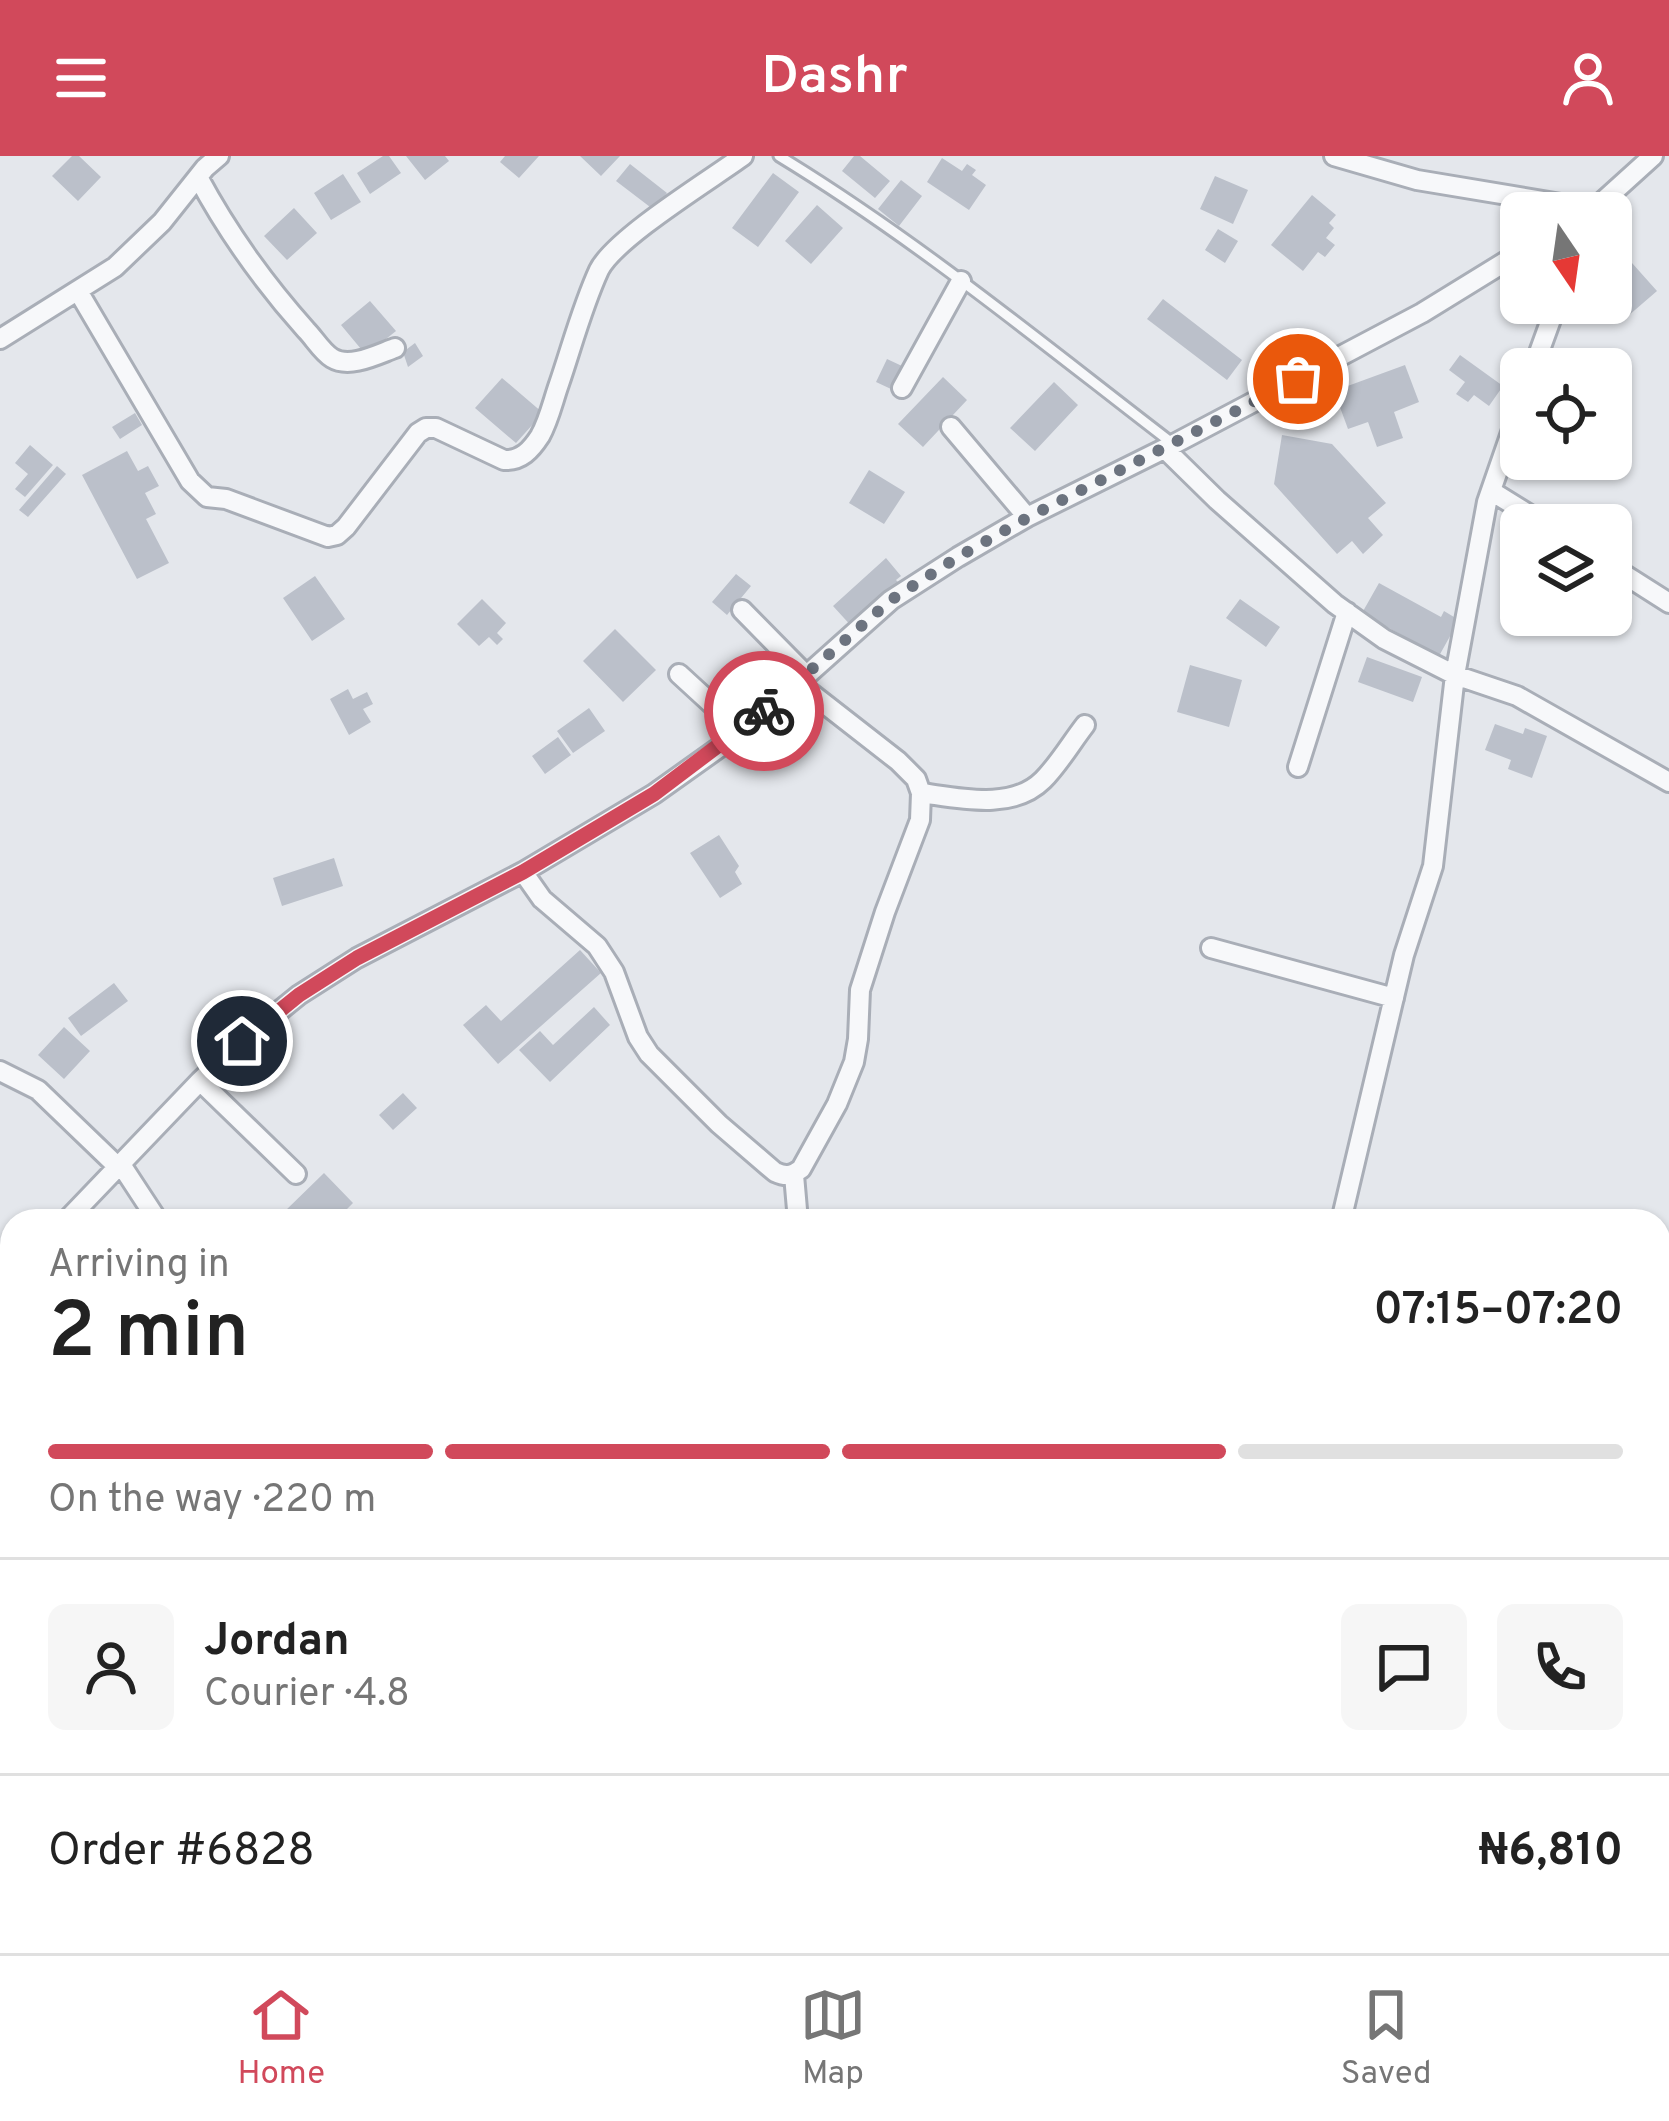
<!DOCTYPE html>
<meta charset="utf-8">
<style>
body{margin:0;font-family:Overpass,sans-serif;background:#f6f6f6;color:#222;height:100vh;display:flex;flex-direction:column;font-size:45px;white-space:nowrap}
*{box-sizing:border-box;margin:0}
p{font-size:39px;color:#767676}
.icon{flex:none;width:66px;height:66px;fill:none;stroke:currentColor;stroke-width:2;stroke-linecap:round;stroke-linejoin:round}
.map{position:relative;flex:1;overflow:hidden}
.panel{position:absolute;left:0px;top:1053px;width:1671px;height:744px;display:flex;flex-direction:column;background:#fff;border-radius:36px 36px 0 0;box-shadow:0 3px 9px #0004}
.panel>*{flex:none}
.needle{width:78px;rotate:167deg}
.fabs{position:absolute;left:1500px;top:36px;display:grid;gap:24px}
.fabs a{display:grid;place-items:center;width:132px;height:132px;border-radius:18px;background:#fff;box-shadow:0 3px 9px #0004;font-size:60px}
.pin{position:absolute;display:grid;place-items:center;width:102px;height:102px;color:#fff;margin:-51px;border:6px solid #fff;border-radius:50%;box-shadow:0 3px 12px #0007}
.courier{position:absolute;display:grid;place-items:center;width:120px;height:120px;margin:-60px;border:9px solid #d1495b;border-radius:50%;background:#fff;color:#222;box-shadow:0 3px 15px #0007}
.summary em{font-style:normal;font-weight:600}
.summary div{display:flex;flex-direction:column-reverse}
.summary{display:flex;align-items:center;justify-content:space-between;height:204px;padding:0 48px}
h1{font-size:78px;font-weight:600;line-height:90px}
.bar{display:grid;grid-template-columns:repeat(4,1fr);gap:18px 12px;align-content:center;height:144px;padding:0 48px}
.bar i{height:15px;border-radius:9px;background:#e0e0e0}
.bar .active{background:#d1495b}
.bar p{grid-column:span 4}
.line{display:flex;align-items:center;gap:30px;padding:0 48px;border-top:3px solid #e0e0e0}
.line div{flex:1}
.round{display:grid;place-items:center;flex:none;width:126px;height:126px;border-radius:18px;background:#f6f6f6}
header{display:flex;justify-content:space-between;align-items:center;height:156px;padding:0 48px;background:#d1495b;color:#fff;font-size:54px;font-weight:600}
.menu{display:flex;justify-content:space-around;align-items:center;height:168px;border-top:3px solid #e0e0e0;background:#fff;font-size:33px;color:#767676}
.menu a{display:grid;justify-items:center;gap:6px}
.menu .active{color:#d1495b}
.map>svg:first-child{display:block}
</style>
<header><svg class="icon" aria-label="menu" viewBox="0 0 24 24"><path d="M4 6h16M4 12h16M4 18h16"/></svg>Dashr<svg class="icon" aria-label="person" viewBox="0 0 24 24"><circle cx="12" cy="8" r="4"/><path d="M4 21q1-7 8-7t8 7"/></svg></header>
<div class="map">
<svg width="1669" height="1797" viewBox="0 0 1669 1797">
<rect width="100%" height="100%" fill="#e4e7ec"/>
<path fill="#bbc0ca" d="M72,0H79L101,21L78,45L52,20Z
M383,0H389L401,17L370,38L357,17Z
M406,0H445L449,5L425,24Z
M505,0H539L519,22L500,6Z
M580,0H620L601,20Z
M854,0H860L890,25L875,42L842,15Z
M942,2L962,15L967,8L976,14L972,19L986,29L969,54L927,26Z
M630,8L667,37L654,54L616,25Z
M773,17L799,36L758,91L732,72Z
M343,18L361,46L331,64L314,37Z
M1215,20L1248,34L1233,68L1200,53Z
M901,24L922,40L899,70L878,53Z
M1312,39L1336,59L1329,67L1334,72L1326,82L1335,89L1325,101L1318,96L1303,115L1271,89Z
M817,49L843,72L811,108L785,85Z
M294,52L317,77L287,104L264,80Z
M1218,73L1238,85L1225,107L1205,94Z
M1632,107L1657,135L1628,160L1611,141V126Z
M1163,143L1242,204L1227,224L1147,163Z
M370,145L396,175L366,199L341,169Z
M415,187L423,200L408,211L403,196Z
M1460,199L1503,230L1489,250L1474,239L1468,246L1456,238L1465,226L1449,214Z
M887,203L902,210L891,233L876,226Z
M1405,209L1419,246L1394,256L1403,282L1377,291L1368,266L1348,273L1334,235Z
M943,221L967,244L923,291L898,268Z
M502,222L543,257L516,287L475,252Z
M1054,226L1078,249L1035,295L1010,272Z
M135,257L142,269L120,283L112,271Z
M1282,279L1332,288L1386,347L1368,362L1383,379L1363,398L1352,385L1337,398L1274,328Z
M30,289L53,309L25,341L15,333L28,318L15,307Z
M127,295L138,315L148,310L159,330L145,337L156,358L146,363L169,407L137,423L82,319Z
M57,310L66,318L28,361L19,354Z
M869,314L905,336L884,368L849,347Z
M886,402L901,420L896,424L904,432L854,473L833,450Z
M736,418L751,430L727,459L712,446Z
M315,420L345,463L312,485L283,442Z
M1379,427L1441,461L1444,455L1459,464L1439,500L1362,457Z
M482,443L506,467L497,477L503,483L497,489L489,481L479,490L457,468Z
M1240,443L1280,471L1266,491L1226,462Z
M615,473L656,514L623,546L583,505Z
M1367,501L1422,521L1413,546L1358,526Z
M1190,509L1242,524L1229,571L1177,556Z
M348,533L353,543L367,536L373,548L363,553L371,566L349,579L330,543Z
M589,552L605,575L573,597L557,575Z
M1495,568L1523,578L1525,572L1547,580L1532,622L1508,613L1511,604L1485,594Z
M558,581L571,599L545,618L532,600Z
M719,679L739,710L735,716L742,728L720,742L690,697Z
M334,702L343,730L282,750L273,722Z
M580,794L601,817L498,908L463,869L486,849L501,865Z
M114,827L128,845L81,880L68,862Z
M594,851L610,869L550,926L519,894L540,875L553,889Z
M64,871L90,895L64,923L38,899Z
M403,937L417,952L393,974L379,959Z
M324,1017L353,1047L343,1057V1065H293L284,1056Z"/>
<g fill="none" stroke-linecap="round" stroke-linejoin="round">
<defs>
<path id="lane" d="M779,0C917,84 1043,188 1172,287"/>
<path id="street" d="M1334,0L1417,24L1591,53
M198,21C228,77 264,127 306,174C314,182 322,196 332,202C350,213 378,198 395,192
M1590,57L1653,0
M78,135L190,325L207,341L226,343L328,381L337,379L346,371L418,277L426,272H436L504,304C521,305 531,294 540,280C549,264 553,245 559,228C572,190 582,151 599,114C615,82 710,24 743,0
M0,183L115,111L162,66L205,12L219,0
M1533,213L1557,147
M902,232L961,125
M951,271L1027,361
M1165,293L1217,344L1335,448L1384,483L1455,519L1517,540L1669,626
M1491,335L1546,369
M1611,410L1669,447
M742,454L807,520
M679,518L740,574
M1298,611L1347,456
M921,637C959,642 1012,655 1043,624C1059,608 1071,587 1085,569
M523,716L542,743L597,790L614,816L638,881L649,898L719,968L775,1016C786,1021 791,1020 801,1013L837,948L854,906L858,883L860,834L885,756L920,664L921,637L916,623L898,605L798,527
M1211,792L1394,842
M0,915L38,934L117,1010
M200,925L296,1018
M120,1007L158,1065
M794,1019L798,1065
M66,1065L200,925L242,885L299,839L357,802L523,716L654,638L727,586L798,527L891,444L958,401L1027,361L1174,288L1422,157L1521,96
M1341,1065L1404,799L1433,710L1455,519L1487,346L1521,248
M0,1103L12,1109
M0,1150L12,1129
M1659,1246L1669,1243
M1659,1707L1669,1705
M689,1785L708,1797
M1349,1785L1350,1797
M1415,1785L1416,1788
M221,1797L223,1785
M882,1797L888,1785"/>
</defs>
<use href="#lane" stroke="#a9aeb7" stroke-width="15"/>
<use href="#street" stroke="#a9aeb7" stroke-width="24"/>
<use href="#lane" stroke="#f7f8fa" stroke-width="9"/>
<use href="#street" stroke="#f7f8fa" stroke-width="18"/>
</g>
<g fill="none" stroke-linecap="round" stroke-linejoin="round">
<path stroke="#6c737f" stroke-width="12" stroke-dasharray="0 21.6" d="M764,555L891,444L958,401L1027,362L1298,223"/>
<path stroke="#d1495b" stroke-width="15" d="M242,885L299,839L357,802L523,716L654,638L764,555"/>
</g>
</svg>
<div class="fabs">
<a><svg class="needle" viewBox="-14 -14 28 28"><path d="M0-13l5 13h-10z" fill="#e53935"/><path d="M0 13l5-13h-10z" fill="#767676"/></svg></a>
<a><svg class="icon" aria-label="locate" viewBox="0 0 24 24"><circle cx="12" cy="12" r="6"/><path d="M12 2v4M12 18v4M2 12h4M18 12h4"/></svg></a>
<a><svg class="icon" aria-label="layers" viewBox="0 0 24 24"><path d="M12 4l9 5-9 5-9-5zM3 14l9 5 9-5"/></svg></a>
</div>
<div class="pin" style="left:1298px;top:223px;background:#ea580c"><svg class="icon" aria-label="bag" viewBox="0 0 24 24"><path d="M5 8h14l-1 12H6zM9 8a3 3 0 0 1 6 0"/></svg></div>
<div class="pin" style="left:242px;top:885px;background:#1f2937"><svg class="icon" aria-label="home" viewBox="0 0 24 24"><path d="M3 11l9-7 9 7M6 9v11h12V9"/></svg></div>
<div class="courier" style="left:764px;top:555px"><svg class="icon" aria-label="bike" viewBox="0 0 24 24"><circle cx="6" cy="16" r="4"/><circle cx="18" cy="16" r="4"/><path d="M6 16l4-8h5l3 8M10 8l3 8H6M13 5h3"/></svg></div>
<section class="panel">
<div class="summary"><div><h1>2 min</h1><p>Arriving in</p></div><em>07:15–07:20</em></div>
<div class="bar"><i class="active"></i><i class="active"></i><i class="active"></i><i></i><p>On the way · 220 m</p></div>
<div class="line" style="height:216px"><a class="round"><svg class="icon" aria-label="person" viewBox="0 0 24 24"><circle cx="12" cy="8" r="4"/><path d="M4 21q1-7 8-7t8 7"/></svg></a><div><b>Jordan</b><p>Courier · 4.8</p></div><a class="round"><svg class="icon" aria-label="chat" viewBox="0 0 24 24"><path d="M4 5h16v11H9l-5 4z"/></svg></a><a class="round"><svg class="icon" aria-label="phone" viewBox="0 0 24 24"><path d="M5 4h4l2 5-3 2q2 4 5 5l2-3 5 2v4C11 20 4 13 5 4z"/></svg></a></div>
<div class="line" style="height:156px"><div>Order #6828</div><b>₦6,810</b></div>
</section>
</div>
<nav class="menu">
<a class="active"><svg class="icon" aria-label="home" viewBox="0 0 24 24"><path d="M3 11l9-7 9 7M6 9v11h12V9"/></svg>Home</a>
<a><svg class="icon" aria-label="map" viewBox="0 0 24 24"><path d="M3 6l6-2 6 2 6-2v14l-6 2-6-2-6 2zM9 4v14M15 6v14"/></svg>Map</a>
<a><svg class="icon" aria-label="saved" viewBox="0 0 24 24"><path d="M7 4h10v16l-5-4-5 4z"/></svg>Saved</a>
</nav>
